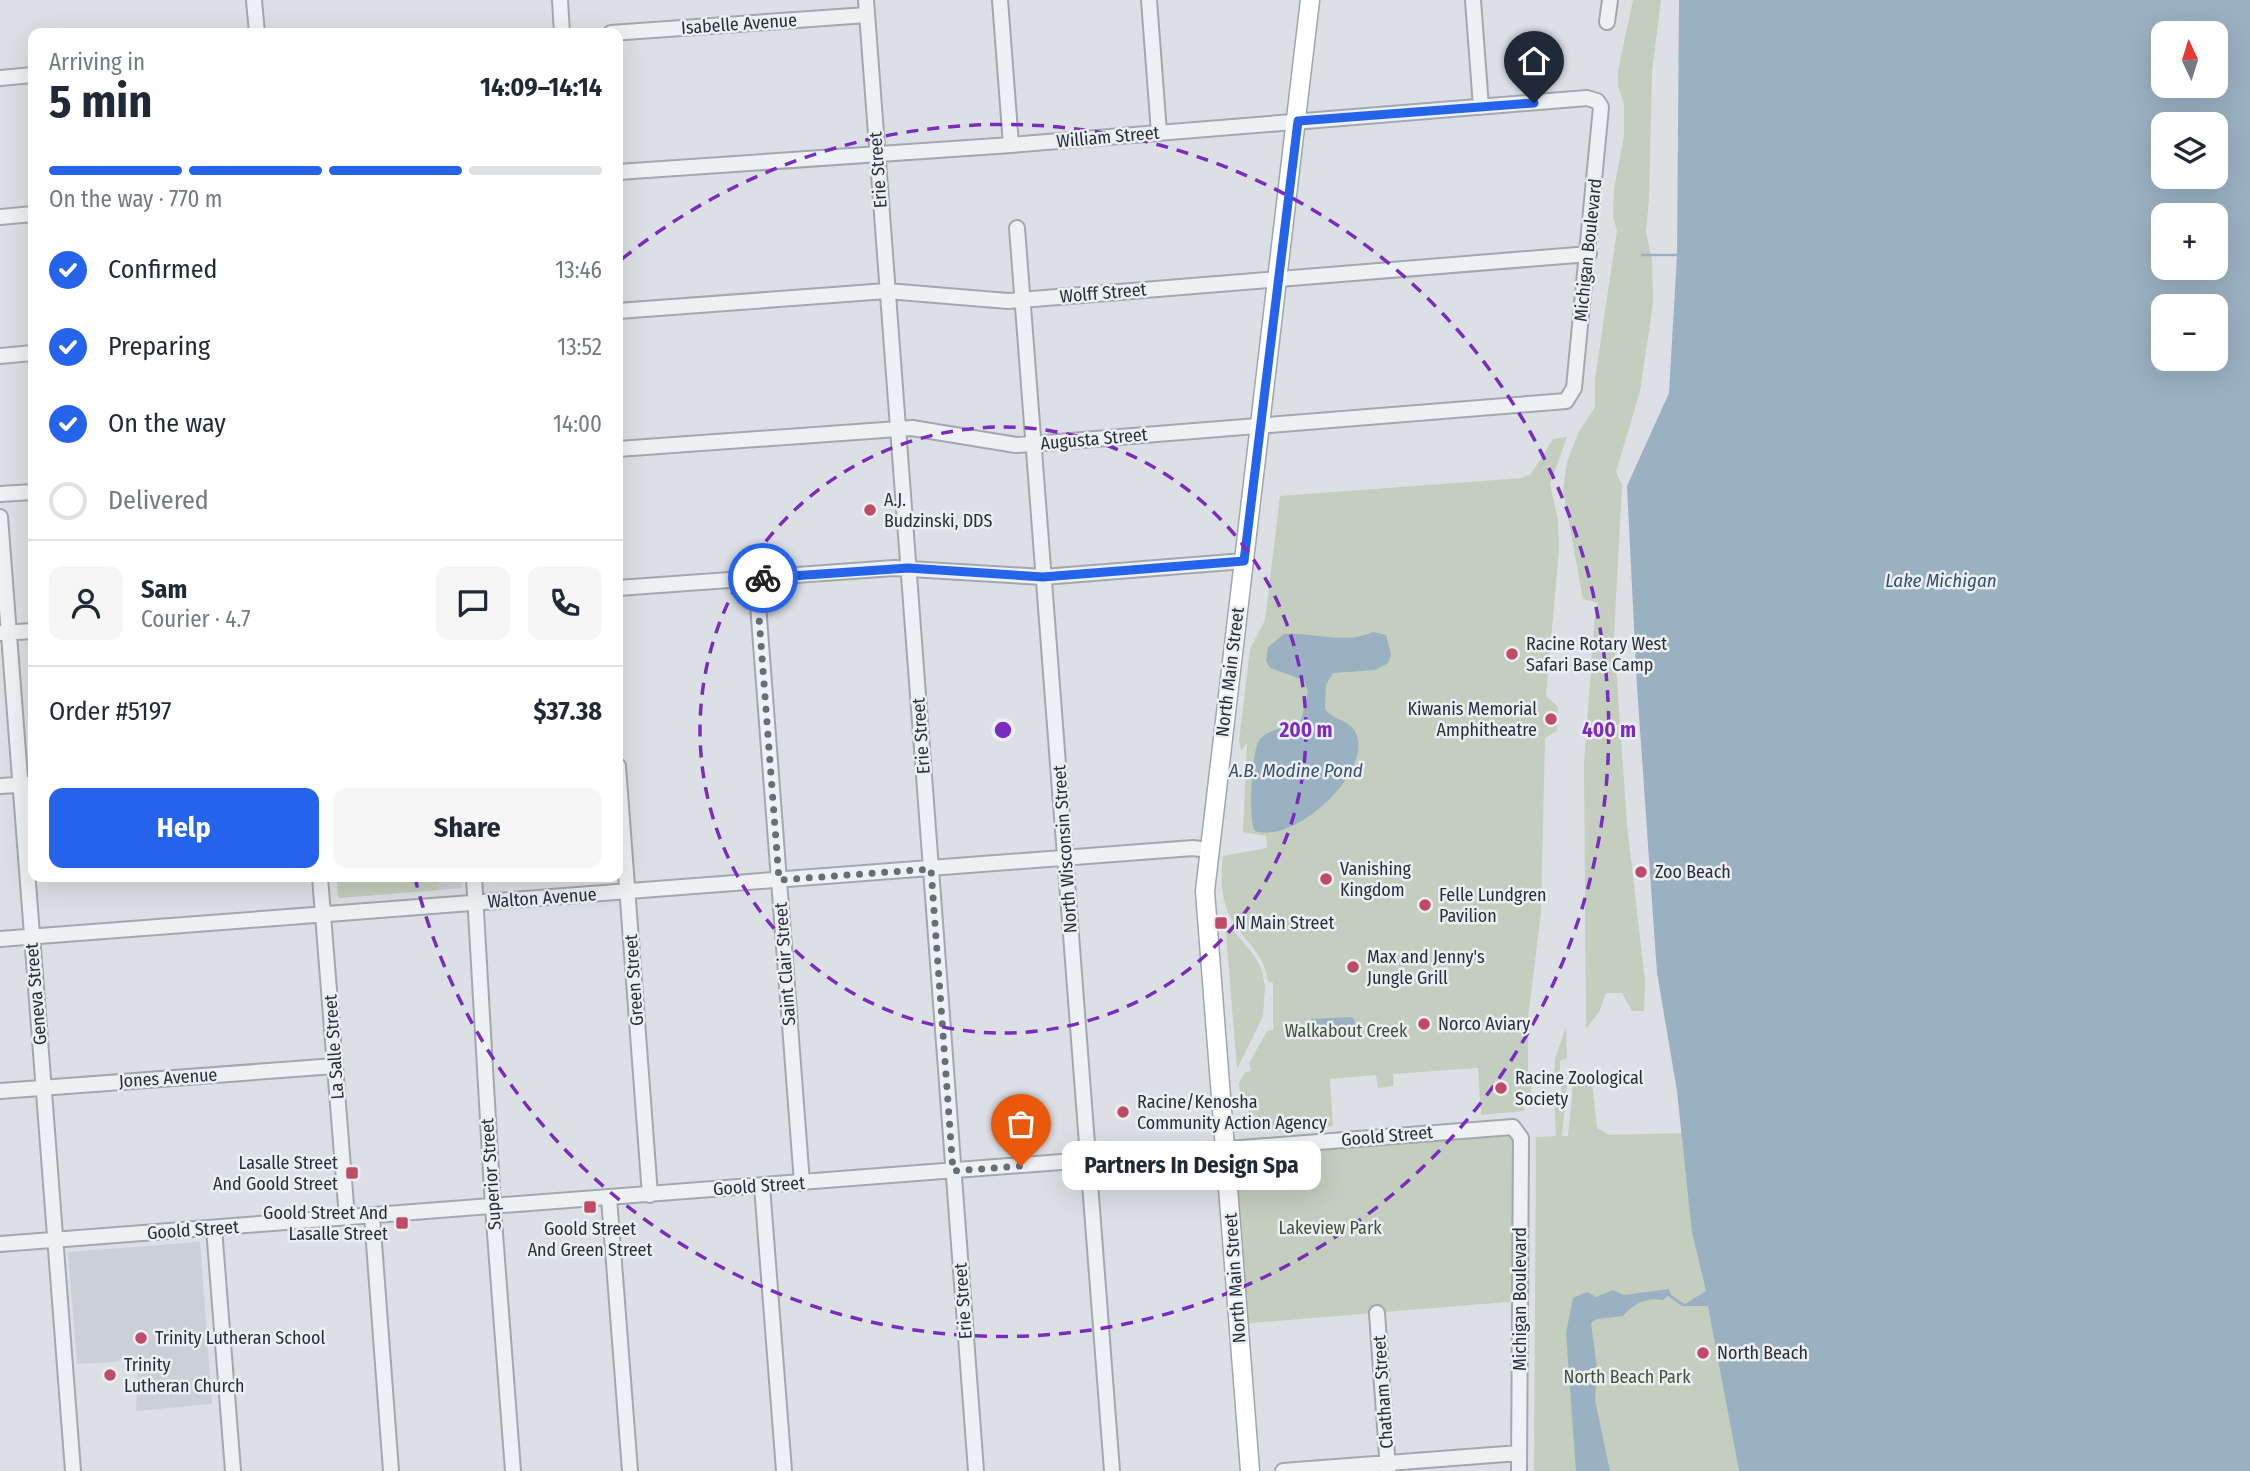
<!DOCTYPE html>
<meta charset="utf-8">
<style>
body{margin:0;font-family:"Fira Sans Condensed",sans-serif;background:#f6f6f7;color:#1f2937;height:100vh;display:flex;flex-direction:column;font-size:26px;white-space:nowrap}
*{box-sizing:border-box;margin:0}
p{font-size:23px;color:#747a83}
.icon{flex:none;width:38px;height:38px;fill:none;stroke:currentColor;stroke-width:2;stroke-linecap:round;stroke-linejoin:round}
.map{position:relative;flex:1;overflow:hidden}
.panel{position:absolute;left:28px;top:28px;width:595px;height:854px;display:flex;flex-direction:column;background:#fff;border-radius:14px;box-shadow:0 7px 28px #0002}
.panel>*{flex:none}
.needle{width:46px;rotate:356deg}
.buttons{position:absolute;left:2151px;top:21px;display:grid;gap:14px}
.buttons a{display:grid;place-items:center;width:77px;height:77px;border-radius:14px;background:#fff;box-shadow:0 7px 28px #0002;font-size:35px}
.pin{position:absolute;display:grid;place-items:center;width:60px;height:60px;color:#fff;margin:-72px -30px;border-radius:50% 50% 50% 0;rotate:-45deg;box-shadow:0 0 7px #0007}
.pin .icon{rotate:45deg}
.courier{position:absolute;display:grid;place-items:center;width:70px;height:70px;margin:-35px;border:5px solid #2563eb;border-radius:50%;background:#fff;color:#222;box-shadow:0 2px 9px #0007}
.bubble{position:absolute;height:49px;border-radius:14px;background:#fff;box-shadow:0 7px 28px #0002;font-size:23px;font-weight:700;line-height:49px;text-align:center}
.headline em{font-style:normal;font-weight:700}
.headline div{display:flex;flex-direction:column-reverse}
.headline{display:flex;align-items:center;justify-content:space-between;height:119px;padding:0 21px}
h1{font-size:46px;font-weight:700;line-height:52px}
.bar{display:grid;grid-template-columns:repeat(4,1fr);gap:10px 7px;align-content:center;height:84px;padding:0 21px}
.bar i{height:9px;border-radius:5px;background:#e0e1e3}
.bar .selected{background:#2563eb}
.bar p{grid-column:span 4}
.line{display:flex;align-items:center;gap:18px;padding:0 21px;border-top:2px solid #e0e1e3}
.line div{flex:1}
.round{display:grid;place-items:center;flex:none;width:74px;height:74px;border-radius:14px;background:#f6f6f7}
ol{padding:0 21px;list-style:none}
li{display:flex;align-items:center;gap:21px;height:77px}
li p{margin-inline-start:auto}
li .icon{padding:7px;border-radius:50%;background:#2563eb;color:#fff;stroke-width:4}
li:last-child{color:#747a83}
li i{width:38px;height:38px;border:4px solid #e0e1e3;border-radius:50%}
.button{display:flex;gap:14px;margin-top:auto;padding:14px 21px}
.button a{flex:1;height:80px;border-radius:14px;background:#2563eb;color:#fff;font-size:28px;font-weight:700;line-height:80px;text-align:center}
.button a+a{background:#f6f6f7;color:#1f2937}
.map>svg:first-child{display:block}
</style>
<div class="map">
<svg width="2250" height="1471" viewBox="0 0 2250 1471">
<rect width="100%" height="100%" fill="#dce0e5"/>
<path fill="#cbd0d6" d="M337,877H461L462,888L338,898Z
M200,1242L212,1404L136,1411L138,1360L77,1364L68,1252Z"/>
<path fill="#c3cebe" d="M1633,0H1661L1652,72L1649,198L1646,232L1652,261L1653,304L1640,391L1616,472L1622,485L1614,637L1627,824L1645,981L1644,1011H1632L1622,993H1606L1599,1012L1586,1029L1584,764L1595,614L1598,603L1583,599L1563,490L1567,462L1578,433L1595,407V379L1617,231L1613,216L1614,189L1624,136V104L1618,86V71Z
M1567,437L1550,484L1558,520L1559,550L1546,696L1558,707L1557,731L1545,738L1541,912L1528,1018V1075H1533L1530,1100L1523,1101L1524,1111L1481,1115L1478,1068L1393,1074V1086L1378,1088L1376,1075L1330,1079L1333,1126L1275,1131L1241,1106L1239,1083L1245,1072L1251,1071L1249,1063L1267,1031L1273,1030V983L1268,981C1262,950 1247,944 1232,920C1221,903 1220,876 1223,856L1267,848L1266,836L1243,832L1247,743L1241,751L1239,741L1250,649L1265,620L1280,496L1522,478L1531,474L1553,439Z
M337,877H426V880L439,879V890L338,898Z
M1225,921L1254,955L1262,970L1265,988L1263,1016L1237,1069Z
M1566,1027L1567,1058L1560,1061V1073H1565L1567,1079H1554L1555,1059Z
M1592,1082L1597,1128L1610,1135L1683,1133L1692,1233L1706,1291L1739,1471H1534L1536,1137L1556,1136L1554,1095H1561V1085H1567L1562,1136H1568L1573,1085Z
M1516,1128L1519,1301L1238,1324L1224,1149Z"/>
<path fill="#9ab1c2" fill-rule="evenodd" d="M1679,0H2250V1471H1739L1708,1306H1682L1668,1296L1663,1300C1646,1297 1634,1304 1623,1316L1597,1319L1591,1323L1597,1368L1595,1400L1610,1471H1576L1566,1333L1573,1298L1587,1292L1596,1297L1613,1290L1624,1295L1669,1289L1671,1295L1685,1304L1706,1291L1692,1233L1677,1091L1657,973L1637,687L1627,486L1669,393L1677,255ZM2163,33H2216V86H2163ZM2163,124H2216V177H2163ZM2216,215V268H2163V215ZM2163,306H2216V359H2163Z
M1373,632L1386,635L1391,654L1388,663L1375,670L1333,673L1326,685L1325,709C1334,722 1355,719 1358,740C1365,779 1293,844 1255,831C1248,823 1251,749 1260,739C1270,728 1288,728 1301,721L1308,692L1304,680L1270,668L1266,661L1268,647L1284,634C1314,632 1345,645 1373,632Z
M1352,1017L1356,1024L1355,1034L1344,1035L1322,1027L1314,1033L1307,1031L1312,1019Z"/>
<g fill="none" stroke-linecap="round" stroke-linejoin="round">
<path stroke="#9ab1c2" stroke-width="2.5" d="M1642,255H1677"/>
<defs>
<path id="minor" d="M254,0L257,33
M560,0L562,33
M866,0L976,1471
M1000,0L1011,145
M1149,0L1159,133
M1473,0L1481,107
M1607,22L1610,0
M611,33L867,15
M0,78L33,75
M618,172L1011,145L1587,98L1597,101L1601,107L1574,388L1566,401L1033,444L1016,445L912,428L618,449
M0,217L33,214
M1017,228L1112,1471
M618,311L887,291L1008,301L1589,254
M0,356L33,353
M0,494L33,492
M0,517L73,1471
M756,578L802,1183
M618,588L894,568L1043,577L1244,561
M0,633L33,631
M618,766L650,1195
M0,786L33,784
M320,877L347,1218
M474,877L493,1207L513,1471
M0,939L1193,848L1209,850
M0,1091L335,1066
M762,1186L784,1471
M609,1198L630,1471
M372,1216L391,1471
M214,1228L233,1471
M0,1244L1513,1127L1521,1138L1519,1471
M1377,1313L1388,1470
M1283,1471L1519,1453"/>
<path id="major" d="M1250,1471L1205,891L1310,0"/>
</defs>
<use href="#minor" stroke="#a2a8ae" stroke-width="18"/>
<use href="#major" stroke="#9da6af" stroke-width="21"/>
<use href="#minor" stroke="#eef1f4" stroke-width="14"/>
<use href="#major" stroke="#fff" stroke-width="18"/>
</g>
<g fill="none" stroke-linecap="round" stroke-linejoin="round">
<path stroke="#666e76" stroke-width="7" stroke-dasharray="0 12.6" d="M763,578H756L779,880L931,869L953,1171L1021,1166"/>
<path stroke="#2563eb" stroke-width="9" d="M763,578L908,568L1043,577L1244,561L1298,121L1534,103"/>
</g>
<g fill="none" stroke="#7b2cbf" stroke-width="3.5" stroke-dasharray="12 9">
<circle cx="1003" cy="730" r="303"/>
<path d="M622 259A606 606 0 1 1 416 882"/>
</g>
<g fill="#c04b67" stroke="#ebeff3" stroke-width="2.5">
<circle cx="870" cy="510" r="7"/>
<circle cx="1512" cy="654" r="7"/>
<circle cx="1551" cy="719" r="7"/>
<circle cx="1641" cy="872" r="7"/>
<circle cx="1326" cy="879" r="7"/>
<circle cx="1425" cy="905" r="7"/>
<rect x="1214" y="916" width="14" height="14" rx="3.5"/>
<circle cx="1353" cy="967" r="7"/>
<circle cx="1424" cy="1024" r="7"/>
<circle cx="1501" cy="1088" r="7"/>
<circle cx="1123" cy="1112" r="7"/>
<rect x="345" y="1166" width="14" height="14" rx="3.5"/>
<rect x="583" y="1200" width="14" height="14" rx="3.5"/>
<rect x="395" y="1216" width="14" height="14" rx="3.5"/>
<circle cx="141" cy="1338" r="7"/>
<circle cx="1703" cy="1353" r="7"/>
<circle cx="110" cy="1375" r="7"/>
</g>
<g text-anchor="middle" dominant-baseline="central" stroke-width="5" stroke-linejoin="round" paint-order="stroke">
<g font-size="18" fill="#27303a" stroke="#ebeff3">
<text transform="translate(739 24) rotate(-4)">Isabelle Avenue</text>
<text transform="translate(1108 137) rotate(-5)">William Street</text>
<text transform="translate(878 170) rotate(-94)">Erie Street</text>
<text transform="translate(1588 250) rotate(-84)">Michigan Boulevard</text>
<text transform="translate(1103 293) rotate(-5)">Wolff Street</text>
<text transform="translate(1094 439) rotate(-5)">Augusta Street</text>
<text transform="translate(1230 672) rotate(-83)">North Main Street</text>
<text transform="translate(921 736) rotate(-94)">Erie Street</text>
<text transform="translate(1065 849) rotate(-94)">North Wisconsin Street</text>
<text transform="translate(542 898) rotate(-4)">Walton Avenue</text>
<text transform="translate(785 964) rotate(-94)">Saint Clair Street</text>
<text transform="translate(634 980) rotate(-94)">Green Street</text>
<text transform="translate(36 994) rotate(-95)">Geneva Street</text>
<text transform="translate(334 1047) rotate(-94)">La Salle Street</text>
<text transform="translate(168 1078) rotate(-4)">Jones Avenue</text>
<text transform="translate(1387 1136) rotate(-5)">Goold Street</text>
<text transform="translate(491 1174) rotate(-94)">Superior Street</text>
<text transform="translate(759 1186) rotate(-4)">Goold Street</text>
<text transform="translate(193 1230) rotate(-4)">Goold Street</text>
<text transform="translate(1235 1278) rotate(-94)">North Main Street</text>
<text transform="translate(1520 1299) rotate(-90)">Michigan Boulevard</text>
<text transform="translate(963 1301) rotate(-94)">Erie Street</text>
<text transform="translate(1383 1392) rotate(-94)">Chatham Street</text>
</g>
<g font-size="18" fill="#27303a" stroke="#ebeff3" text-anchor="start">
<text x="884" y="500">A.J.<tspan x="884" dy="21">Budzinski, DDS</tspan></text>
<text x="1526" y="644">Racine Rotary West<tspan x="1526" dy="21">Safari Base Camp</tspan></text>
<text x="1537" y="709" text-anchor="end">Kiwanis Memorial<tspan x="1537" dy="21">Amphitheatre</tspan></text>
<text x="1340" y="869">Vanishing<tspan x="1340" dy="21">Kingdom</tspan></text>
<text x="1655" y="872">Zoo Beach</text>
<text x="1439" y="895">Felle Lundgren<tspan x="1439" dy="21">Pavilion</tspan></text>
<text x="1235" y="923">N Main Street</text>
<text x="1367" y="957">Max and Jenny's<tspan x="1367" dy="21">Jungle Grill</tspan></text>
<text x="1438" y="1024">Norco Aviary</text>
<text x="1515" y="1078">Racine Zoological<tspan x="1515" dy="21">Society</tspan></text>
<text x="1137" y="1102">Racine/Kenosha<tspan x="1137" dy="21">Community Action Agency</tspan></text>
<text x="338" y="1163" text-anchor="end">Lasalle Street<tspan x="338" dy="21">And Goold Street</tspan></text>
<text x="388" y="1213" text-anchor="end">Goold Street And<tspan x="388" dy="21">Lasalle Street</tspan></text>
<text x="590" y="1229" text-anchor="middle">Goold Street<tspan x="590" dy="21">And Green Street</tspan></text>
<text x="155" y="1338">Trinity Lutheran School</text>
<text x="1717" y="1353">North Beach</text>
<text x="124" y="1365">Trinity<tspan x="124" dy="21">Lutheran Church</tspan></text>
</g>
<g font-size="18" fill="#3e5436" stroke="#ebeff3">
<text x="1346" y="1031">Walkabout Creek</text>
<text x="1330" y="1228">Lakeview Park</text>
<text x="1627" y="1377">North Beach Park</text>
</g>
<g font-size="19" font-style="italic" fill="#365169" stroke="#ebeff3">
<text x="1941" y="580">Lake Michigan</text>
<text x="1296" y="770">A.B. Modine Pond</text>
</g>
</g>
<circle cx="1003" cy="730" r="10" fill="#7b2cbf" stroke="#ebeff3" stroke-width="3.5"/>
<g font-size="21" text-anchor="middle" font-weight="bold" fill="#7b2cbf" stroke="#ebeff3" stroke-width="5" stroke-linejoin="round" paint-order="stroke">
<text x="1306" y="737">200 m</text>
<text x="1609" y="737">400 m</text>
</g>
</svg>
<div class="buttons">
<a><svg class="needle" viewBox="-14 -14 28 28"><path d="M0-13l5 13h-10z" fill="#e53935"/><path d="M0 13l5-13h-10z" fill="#747a83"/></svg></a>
<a><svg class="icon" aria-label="layers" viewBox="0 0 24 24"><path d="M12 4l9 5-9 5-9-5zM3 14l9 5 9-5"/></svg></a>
<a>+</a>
<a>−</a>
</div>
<div class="pin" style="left:1021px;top:1166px;background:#ea580c"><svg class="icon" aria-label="bag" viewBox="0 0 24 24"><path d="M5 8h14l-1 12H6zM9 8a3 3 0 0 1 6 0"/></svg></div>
<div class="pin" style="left:1534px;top:103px;background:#1f2937"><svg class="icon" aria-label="home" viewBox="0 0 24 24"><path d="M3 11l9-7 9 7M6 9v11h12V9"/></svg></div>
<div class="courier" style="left:763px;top:578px"><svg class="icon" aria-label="bike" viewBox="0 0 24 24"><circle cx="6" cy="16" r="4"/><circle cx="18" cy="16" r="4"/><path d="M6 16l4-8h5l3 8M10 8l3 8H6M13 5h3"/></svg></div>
<div class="bubble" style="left:1062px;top:1141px;width:259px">Partners In Design Spa</div>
<section class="panel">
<div class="headline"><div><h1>5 min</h1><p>Arriving in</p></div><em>14:09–14:14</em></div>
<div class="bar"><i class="selected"></i><i class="selected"></i><i class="selected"></i><i></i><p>On the way · 770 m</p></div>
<ol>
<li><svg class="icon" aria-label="check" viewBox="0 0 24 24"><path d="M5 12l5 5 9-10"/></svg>Confirmed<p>13:46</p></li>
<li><svg class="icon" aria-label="check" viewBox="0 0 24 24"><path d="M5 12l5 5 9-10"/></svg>Preparing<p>13:52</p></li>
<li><svg class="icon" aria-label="check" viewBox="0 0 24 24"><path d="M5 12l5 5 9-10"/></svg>On the way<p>14:00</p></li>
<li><i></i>Delivered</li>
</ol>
<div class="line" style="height:126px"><a class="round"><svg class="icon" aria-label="person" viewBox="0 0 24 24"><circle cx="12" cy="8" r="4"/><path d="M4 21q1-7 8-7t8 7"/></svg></a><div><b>Sam</b><p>Courier · 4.7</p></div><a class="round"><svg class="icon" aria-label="chat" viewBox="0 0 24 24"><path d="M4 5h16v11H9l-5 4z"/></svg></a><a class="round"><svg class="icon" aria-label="phone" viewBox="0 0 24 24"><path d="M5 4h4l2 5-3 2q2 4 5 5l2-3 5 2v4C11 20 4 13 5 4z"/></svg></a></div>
<div class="line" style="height:91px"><div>Order #5197</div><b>$37.38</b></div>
<div class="button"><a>Help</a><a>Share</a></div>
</section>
</div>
